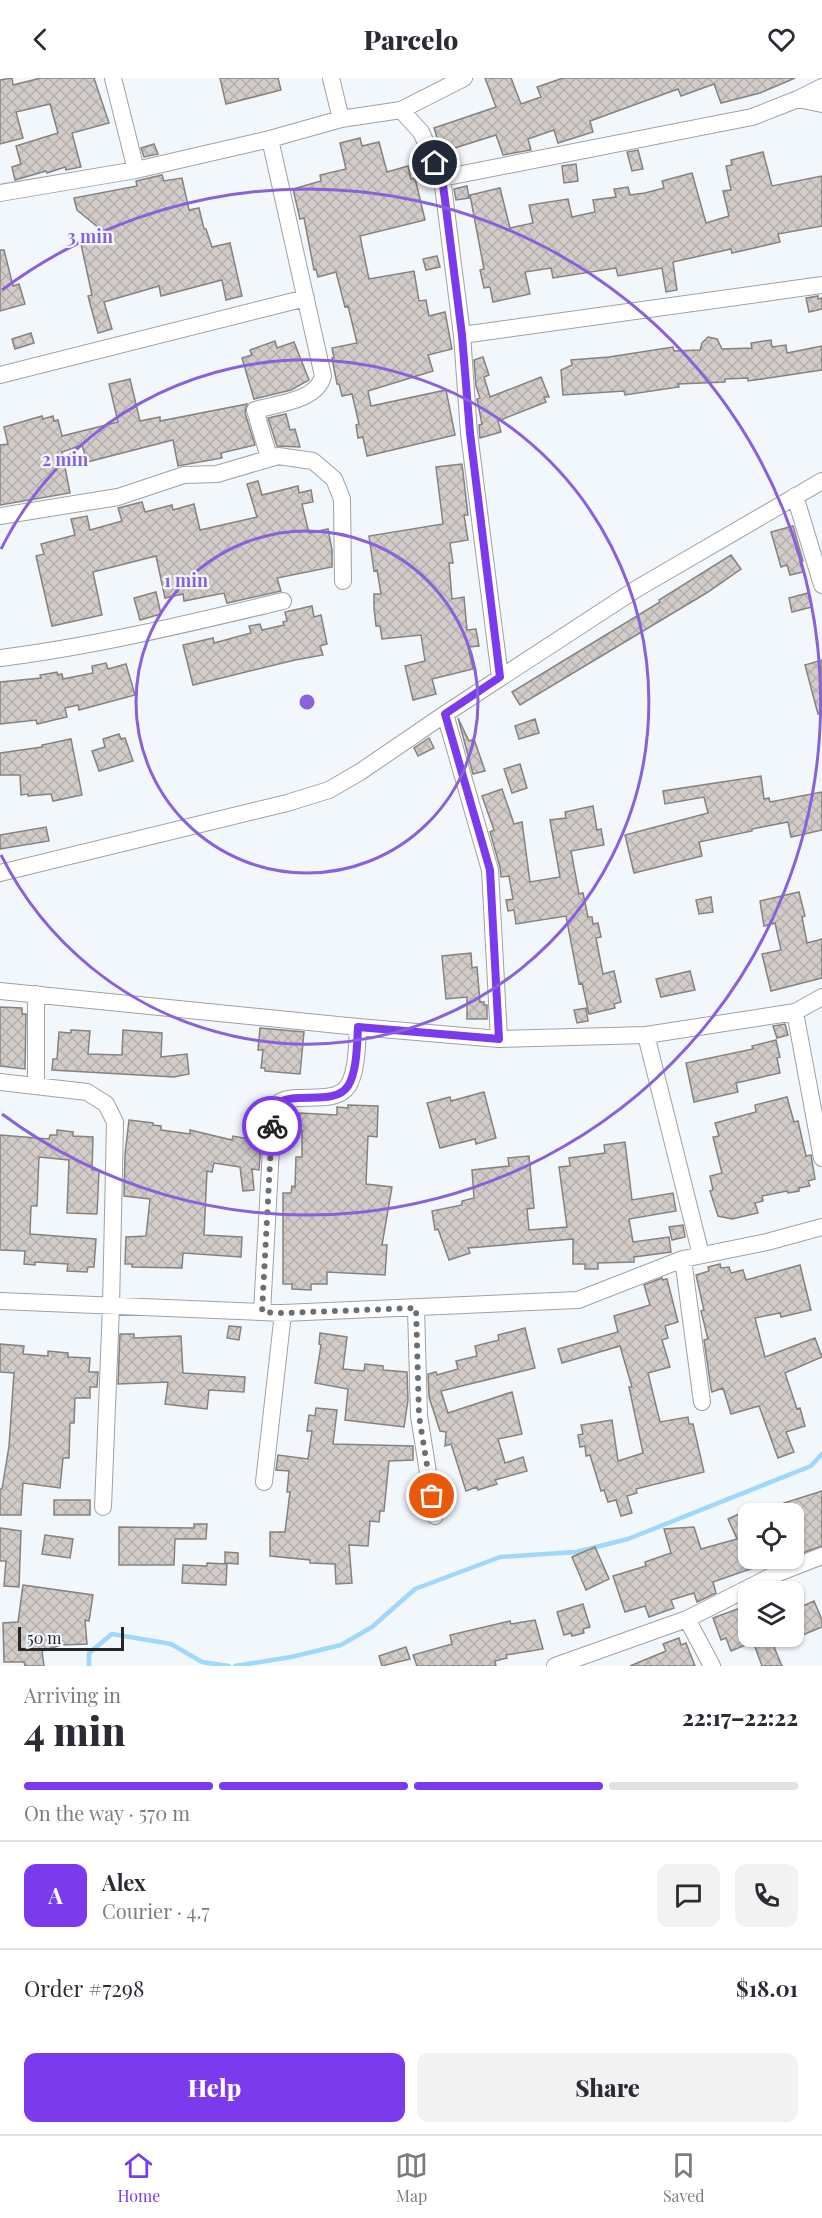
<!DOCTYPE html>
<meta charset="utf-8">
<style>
body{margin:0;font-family:"Playfair Display",serif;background:#f2f2f3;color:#2b2b33;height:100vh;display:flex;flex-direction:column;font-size:22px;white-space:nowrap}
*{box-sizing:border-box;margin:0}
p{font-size:20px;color:#7c7c81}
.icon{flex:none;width:33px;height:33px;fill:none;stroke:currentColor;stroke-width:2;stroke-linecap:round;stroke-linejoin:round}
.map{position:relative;height:1588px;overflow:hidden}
.sheet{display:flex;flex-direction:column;background:#fff;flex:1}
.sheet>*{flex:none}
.buttons{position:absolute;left:738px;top:1425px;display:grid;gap:12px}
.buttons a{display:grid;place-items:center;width:66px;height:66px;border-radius:12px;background:#fff;box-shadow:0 2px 4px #0004;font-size:30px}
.scale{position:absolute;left:18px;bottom:15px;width:106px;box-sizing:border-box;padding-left:6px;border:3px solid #242628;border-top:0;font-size:16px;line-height:21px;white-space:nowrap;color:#242628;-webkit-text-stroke:4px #f2f7fc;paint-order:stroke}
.pin{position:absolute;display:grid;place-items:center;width:51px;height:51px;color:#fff;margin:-26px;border:3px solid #fff;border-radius:50%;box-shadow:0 2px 6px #0007}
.courier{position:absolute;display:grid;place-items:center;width:60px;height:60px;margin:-30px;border:4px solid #7c3aed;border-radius:50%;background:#fff;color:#222;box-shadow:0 2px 8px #0007}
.summary em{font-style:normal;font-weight:800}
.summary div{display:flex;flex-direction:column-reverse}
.summary{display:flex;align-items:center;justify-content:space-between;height:102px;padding:0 24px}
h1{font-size:39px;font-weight:800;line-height:45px}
.bar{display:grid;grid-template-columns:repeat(4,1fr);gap:9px 6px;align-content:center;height:72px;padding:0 24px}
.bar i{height:8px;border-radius:4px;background:#e1e1e2}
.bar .current{background:#7c3aed}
.bar p{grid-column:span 4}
.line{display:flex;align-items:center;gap:15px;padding:0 24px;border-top:2px solid #e1e1e2}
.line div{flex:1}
.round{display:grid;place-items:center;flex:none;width:63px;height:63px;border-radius:12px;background:#f2f2f3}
.button{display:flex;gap:12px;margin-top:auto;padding:12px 24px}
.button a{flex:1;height:69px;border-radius:12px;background:#7c3aed;color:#fff;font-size:24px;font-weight:800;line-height:69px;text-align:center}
.button a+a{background:#f2f2f3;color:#2b2b33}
header{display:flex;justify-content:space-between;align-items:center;height:78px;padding:0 24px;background:#fff;font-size:27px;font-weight:800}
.tab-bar{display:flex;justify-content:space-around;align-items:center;height:84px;border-top:2px solid #e1e1e2;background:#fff;font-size:16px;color:#7c7c81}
.tab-bar a{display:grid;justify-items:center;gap:3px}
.tab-bar .current{color:#7c3aed}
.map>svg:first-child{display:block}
</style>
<header><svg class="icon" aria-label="back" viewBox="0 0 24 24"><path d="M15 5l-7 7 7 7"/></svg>Parcelo<svg class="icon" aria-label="heart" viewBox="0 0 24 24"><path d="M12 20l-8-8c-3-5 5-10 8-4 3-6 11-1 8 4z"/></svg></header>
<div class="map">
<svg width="822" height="1588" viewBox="0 0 822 1588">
<defs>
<pattern id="building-cross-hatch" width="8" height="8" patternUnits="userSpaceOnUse" patternTransform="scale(1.5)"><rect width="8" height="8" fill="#d2ccc9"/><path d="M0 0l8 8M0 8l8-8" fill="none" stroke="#b4afad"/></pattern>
</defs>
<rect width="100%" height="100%" fill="#f2f7fc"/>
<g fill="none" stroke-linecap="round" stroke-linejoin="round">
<path stroke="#9fd8fa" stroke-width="4.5" d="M89,1588V1575L112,1556L171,1566L202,1584L229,1588
M235,1588L291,1579L341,1567L372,1549L415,1511L500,1479L576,1474L628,1461L811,1388L822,1376"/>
</g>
<path fill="url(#building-cross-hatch)" stroke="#87827f" stroke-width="1.5" d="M12,0L13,7L41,0H94L109,45L72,55L81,89L66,92L65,89L47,95L46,93L15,102L12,89L21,86L16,68L58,55L50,26L16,34L23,60L0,66V2Z
M220,0H278L281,12L226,26Z
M485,0H511L521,26L541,19L537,9L563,0H795L760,15L721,25L714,6L681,18L678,11L590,43L593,54L558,65L554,52L528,61L531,72L503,77L496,57L442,74L434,50L496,29Z
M360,60L362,68L379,64L387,94L408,88L411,101L415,100L425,142L360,158L369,201L414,193L419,223L426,222L429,238L445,234L452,271L428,277L433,293L368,313L371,328L446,312L455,357L367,378L363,359L358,360L356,347L359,346L352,316L342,318L339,306H337L332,280H334L332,270L357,265L348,228L345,229L336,194L318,199L316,191L314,192L304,140L300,141L293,111L321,103L320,97L346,91L340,65Z
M154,66L158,76L144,79L141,70Z
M638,72L643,91L632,93L627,74Z
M763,74L772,108L822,98V148L778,156L780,164L732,175L731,171L673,184L677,212L666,214L662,190L618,198L616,190L553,200L551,190L525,194L530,216L493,224L490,209L484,210L480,192L484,191L470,117L500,110L510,150L533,145L529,127L568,121L572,139L595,134L593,122L616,119L614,111L628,109L630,117L645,115L664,110L662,103L692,95L706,145L729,138L723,113L731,112L726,88L732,87L731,82Z
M576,86L578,103L564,105L562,88Z
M162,97L164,103L182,100L189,132L199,130L204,151H206L212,169L230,165L242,218L226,222L222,202L161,218L159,208L104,224L112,251L98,255L88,218L92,217L81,166L110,159L77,132L74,120L137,108L136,103Z
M467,108L469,120L456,122L454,111Z
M0,172H4L13,208L19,206L25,226L0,233Z
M437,178L440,189L426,192L423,181Z
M818,218V221L822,220V231L809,234L806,220Z
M31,255L34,265L15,271L12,261Z
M708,259L717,261L722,271L752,270L751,265L771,262L772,269L786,267L787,275L822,268V292L748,303V300L725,301V304L678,306L679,309L625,317L624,313L563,317L561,292L572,287L571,282L609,279L673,269L674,273L700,272L702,265Z
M275,263L277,270L294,264L309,302L291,312L254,321L242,280L252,277L250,272Z
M483,279L489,297L484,299L490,319L541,299L549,319H544L546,324L498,343L501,354L480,360L479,347L482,346L477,321L480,320L476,308L474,282Z
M130,301L140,343L160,339V343L247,326L245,335L255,367L221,375L222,380L178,388L173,362L87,384L82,367L62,374L70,415L0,427V367L8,366L4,349L42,338L43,341L53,338L54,343L58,342L62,358L118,344L109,306Z
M286,336L290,352L295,351L300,369L277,368L268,340Z
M462,386L468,437H464L468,462L450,465L453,485H449L452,521L464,519L467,552L476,551L479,568L468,569L473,591L432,601L436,616L413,622L405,588L425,583L421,557L382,561L380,548H376L374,530V516H381L377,492L374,493L369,458L443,446L436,389Z
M258,403L262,417L298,408L299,415L311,412L313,424L302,426L309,455L328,451L332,472V489L277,500L281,513L227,525L224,515L184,523L183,516L165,520L156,478L93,494L102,537L52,548L36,478L44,476L41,466L75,457L71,441L87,438L90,452L122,443L118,430L142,424L145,434L172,427L173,432L194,426L200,452L257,439L247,406Z
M793,448L803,483L800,484L803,494L790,497L787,487L781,489L771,454Z
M731,477L741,491L708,514L520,627L512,614L660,524L659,522Z
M156,514L161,536L140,542L134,520Z
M808,515L812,529L792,534L789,520Z
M312,528L314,539L321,537L327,566L320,568L323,577L295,582L193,607L183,567L213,560L214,565L251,555L249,548L260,546L262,552L284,547L283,544L287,543L285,534Z
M822,582V636H818L805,587Z
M106,585L108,591L126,586L135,617L79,632L78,627L65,630L67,639L37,646L36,642L0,646V604L41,600L40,597L57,594L58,597L62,596L63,601L93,595L92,588Z
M458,640L469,663L474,661L485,693L473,696Z
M535,641L539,655L519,661L515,648Z
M119,656L121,661L125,660L133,683L99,693L92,673L105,669L103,661Z
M429,660L434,670L418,678L414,670Z
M71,661L82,717L53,723L51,716L28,718V716L21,717L20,697H0V675L42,669V667Z
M520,686L527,710L512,715L504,691Z
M761,698L764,721L769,720L770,724L822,714V752L791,759L788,744L752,751V753L699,764L702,778L634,795L625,757L708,735L704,719L665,726L663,713Z
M502,711L514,746L522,744L530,804L560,799L550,742L566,740L565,734L593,728L597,752L601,751L604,767L571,773L579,816L583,815L588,839H592L593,846L598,845L601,859L596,860L603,896L614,893L621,924L614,926L615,930L589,936L582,905L579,906L566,838L516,846L514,832L508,833L506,822L513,821L509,798L501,799L500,789L490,754L494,752L482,718Z
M46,749L49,763L0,771V757Z
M799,814L805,838L802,839L807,865L822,861V900L771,913L762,876L781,872L775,845L764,848L760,823Z
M711,819L713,834L699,836L696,822Z
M471,875L472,890L477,889L480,924H484V927H487V941H467V919L446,921L442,878Z
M690,893L695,912L661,919L656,901Z
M0,929L22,930V936H26L25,991L0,988Z
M586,930L588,943L577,945L574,932Z
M785,946L788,957L777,960L773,948Z
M260,950L304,954L300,996L265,993V990H261L263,972H258Z
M71,952L90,953L88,976L122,977L123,952L162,955L161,979L187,976L189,996L174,999L52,992L53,981H57L59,954L71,955Z
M776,962L780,979L777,980L780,995L736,1005L738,1014L694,1024L686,985L753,971L752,968Z
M484,1014L496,1060L476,1066L475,1061L440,1070L427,1025L450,1019L451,1023Z
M787,1019L794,1044L798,1043L806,1078L811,1077L815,1101L808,1103L810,1108L799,1110V1113L788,1115L787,1113L762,1118L763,1123L755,1125L758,1135L732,1141L718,1138L710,1113L713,1112L710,1098L722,1095L713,1059L719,1058L715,1045L756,1034L755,1027Z
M348,1027L378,1028L377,1059L368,1058L366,1106L392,1109L382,1167H387L385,1197L327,1194V1206H311V1212L292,1211V1206H283V1115H291L292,1108L295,1109L296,1079H302V1053H299L300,1035L337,1037V1029L348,1030Z
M129,1042L153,1045V1047L161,1048V1052L190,1056V1052L232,1062L233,1058L254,1062L253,1065L261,1066L259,1092L252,1091L254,1112L243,1113L240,1089L214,1085L212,1094L207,1093L204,1157L242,1159L241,1179L183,1175L182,1190L132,1189V1186H125L126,1159L146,1158L150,1121L124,1118L125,1076Z
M57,1052L73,1054V1058L93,1059L92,1092H99L97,1136L67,1135L69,1082L39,1079L37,1128H31L30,1156L96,1161L94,1189H88L87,1194L67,1193L68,1186L35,1184V1187L24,1186L25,1173L0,1172V1057L49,1061L50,1057H57Z
M625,1064L632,1122L673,1115L676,1133L629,1141L633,1164L669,1159L671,1174L634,1179V1184L598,1185V1191H585V1186H573V1161L468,1170L470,1175L449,1182L438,1151L435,1152L432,1133L462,1127V1123L474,1120L472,1092L509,1088L508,1080L529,1078L534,1130L527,1131L529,1152L567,1149L559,1089L570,1088L569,1080L605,1075L604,1067Z
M683,1147L685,1159L672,1162L669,1149Z
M720,1186L721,1190L729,1189L731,1195L743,1192L746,1202L800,1187L811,1232L781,1239L780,1235L755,1240L765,1279L815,1260L822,1279L785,1295L797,1331L800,1330L805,1348L786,1354L794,1374L778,1380L759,1328L731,1336L723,1310L712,1314L711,1310L704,1262L708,1261L701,1233L704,1232L696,1197L709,1193L708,1189Z
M662,1200L663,1202L667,1201L678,1244L665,1248L668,1260L662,1262L670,1289L648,1295L660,1344L688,1339L689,1346H693L704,1394L636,1411L637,1415L627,1418L632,1435L621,1438L616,1422L608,1424L604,1412L601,1413L590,1377L586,1378L585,1368L580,1369L578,1357L583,1356L581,1347L612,1342L618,1383L643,1375L629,1309H632L620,1268L562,1285L558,1271L618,1254L614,1238L650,1227L644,1207Z
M229,1248L241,1249L239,1262L227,1260Z
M525,1250L535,1290L441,1313L448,1335L512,1314L522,1356L498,1361L505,1385L523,1379L527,1393L495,1402L497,1406L478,1412L477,1409L466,1413L451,1366L445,1368L446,1354L440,1353L429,1319L428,1296L436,1294L437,1297L458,1291L456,1283L477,1278L475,1268L499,1262L498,1257Z
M320,1255L347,1259L343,1291L364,1293L365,1286L383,1288V1292L407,1294L408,1322L404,1349L345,1342L348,1311L315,1305L321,1267L319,1266Z
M120,1256H134V1260L181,1258L183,1295L245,1299L244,1314L209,1312L207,1331L165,1326L168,1304L118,1306Z
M0,1266L24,1268L23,1276L48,1278V1273L68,1275V1279L90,1280L89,1294H98L97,1309H90V1320H75L74,1345H70L69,1380H63L60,1410L23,1405L21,1437H0V1411H2L9,1368L14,1295L0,1294Z
M316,1330L337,1332L333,1366L413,1368V1382L389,1383L384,1433H380L379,1444L370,1443L368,1468L349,1467L352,1505L336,1506L335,1486L310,1485V1482L270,1478V1454H285L290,1414H287L289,1393L276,1392L278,1377L308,1381L312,1353H307L309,1337L315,1338Z
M822,1413V1468L794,1478V1436H787L784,1425Z
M54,1422H90V1437H54Z
M748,1432V1480L776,1482L713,1504L716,1515L697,1524L694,1515L671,1522L674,1530L649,1539L645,1528L625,1534L613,1498L646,1488L645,1484L671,1475L664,1451L694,1449L701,1471L737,1461L728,1441Z
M194,1446H207L206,1461H175L174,1487H119V1449L194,1450Z
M0,1450L21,1453L19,1509L4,1508L6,1483H0Z
M45,1457L73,1461L70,1480L42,1476Z
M595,1469L609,1501L586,1512L572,1479Z
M225,1474L238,1475V1486L225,1485Z
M207,1485L227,1486L226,1507L182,1505L183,1487L207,1488Z
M794,1506L803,1528L814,1523L822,1542V1549L774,1569L782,1588H762L751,1558H794Z
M23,1507L93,1517L89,1543L85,1542L87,1566L61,1567L42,1573L44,1588H25L24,1584H4L3,1545L18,1544Z
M583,1526L590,1549L583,1551L584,1555L572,1558L571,1555L564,1557L557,1534Z
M748,1527V1566L731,1573L726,1560L721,1562L713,1540Z
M535,1542L543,1571L506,1577L507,1580L495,1583L496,1588H417L413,1577L452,1566L450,1557L510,1543L511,1546Z
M679,1560L681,1567L686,1565L695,1588H630L666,1573L663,1566Z
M406,1569L410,1581L382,1588L379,1578Z"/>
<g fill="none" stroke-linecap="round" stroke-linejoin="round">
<defs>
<path id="minor" d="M113,0L136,92
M331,0L341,41
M798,21L822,26
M401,32L421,54L442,100L462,257L822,207
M442,100L752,39L798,21L822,9
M0,115L136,92L270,61L341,41L401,32L464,0
M462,257L469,355L500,599
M0,297L306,220
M269,379L255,332C276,326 317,323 323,298L270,61
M795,418L822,507
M0,438L118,419L184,397L217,396L278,378L313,383L334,401L342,421L343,503
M0,580C96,568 190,545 283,523
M445,636L490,792L499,961
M0,795L287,725L329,712L360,694L445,636L638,510L822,403
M0,913L358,949L499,961L646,957L795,934L822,919
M795,934L822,1080
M646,957L701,1177
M0,1004L87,1014L106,1026L115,1044L111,1228L103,1429
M36,1008V916
M683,1181L702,1324
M0,1223L283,1235L578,1222L683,1181L767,1164L822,1149
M416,1230L419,1338L435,1438
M262,1234L273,1034C274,1032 275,1028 277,1026C293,1012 334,1029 348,1008C357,994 357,966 358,949
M264,1404L283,1235
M687,1541L712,1588
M555,1588L687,1541L778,1495L822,1478"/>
</defs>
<use href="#minor" stroke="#9ea2a6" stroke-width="18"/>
<use href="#minor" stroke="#fff" stroke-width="16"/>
</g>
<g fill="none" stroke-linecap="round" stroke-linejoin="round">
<path stroke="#6c6f72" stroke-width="6" stroke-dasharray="0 10.8" d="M272,1048L262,1234L283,1235L416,1230L419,1338L432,1418"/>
<path stroke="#7c3aed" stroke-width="8" d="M272,1048C272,1041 272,1031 278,1026C294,1012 334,1029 348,1008C357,994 357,966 358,949L499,961L490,792L445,636L500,599L470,355L462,257L445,122L442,100L435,85"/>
</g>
<g fill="none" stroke="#8861db" stroke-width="3">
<circle cx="307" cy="624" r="171"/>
<path d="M1 471A342 342 0 1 1 1 777"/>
<path d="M2 212A513 513 0 1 1 2 1036"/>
</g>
<circle cx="307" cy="624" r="9" fill="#8861db" stroke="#f2f7fc" stroke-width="3"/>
<g font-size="18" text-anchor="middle" font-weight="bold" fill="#8861db" stroke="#f2f7fc" stroke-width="4.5" stroke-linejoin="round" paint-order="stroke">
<text x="90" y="165">3 min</text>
<text x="65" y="388">2 min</text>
<text x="186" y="509">1 min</text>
</g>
</svg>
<div class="buttons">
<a><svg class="icon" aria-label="locate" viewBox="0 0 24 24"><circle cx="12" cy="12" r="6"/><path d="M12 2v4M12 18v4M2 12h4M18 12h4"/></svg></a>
<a><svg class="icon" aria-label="layers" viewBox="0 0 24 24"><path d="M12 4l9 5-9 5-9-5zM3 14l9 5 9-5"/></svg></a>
</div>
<div class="scale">50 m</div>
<div class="pin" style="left:432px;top:1418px;background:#ea580c"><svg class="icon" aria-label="bag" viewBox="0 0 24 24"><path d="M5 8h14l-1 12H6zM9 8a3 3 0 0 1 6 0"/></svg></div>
<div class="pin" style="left:435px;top:85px;background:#1f2937"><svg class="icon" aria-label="home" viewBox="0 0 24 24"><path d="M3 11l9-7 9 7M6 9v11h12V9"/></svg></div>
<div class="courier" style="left:272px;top:1048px"><svg class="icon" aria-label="bike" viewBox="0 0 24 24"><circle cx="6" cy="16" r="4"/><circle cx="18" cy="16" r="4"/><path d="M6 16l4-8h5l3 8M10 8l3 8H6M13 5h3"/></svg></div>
</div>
<section class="sheet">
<div class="summary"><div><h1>4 min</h1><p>Arriving in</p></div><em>22:17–22:22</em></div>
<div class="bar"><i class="current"></i><i class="current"></i><i class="current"></i><i></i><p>On the way · 570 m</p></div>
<div class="line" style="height:108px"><b class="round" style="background:#7c3aed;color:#fff">A</b><div><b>Alex</b><p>Courier · 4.7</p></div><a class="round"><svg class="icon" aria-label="chat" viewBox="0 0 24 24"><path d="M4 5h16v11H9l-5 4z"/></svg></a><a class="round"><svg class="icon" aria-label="phone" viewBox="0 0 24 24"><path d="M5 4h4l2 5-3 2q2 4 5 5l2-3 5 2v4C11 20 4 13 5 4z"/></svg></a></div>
<div class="line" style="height:78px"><div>Order #7298</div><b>$18.01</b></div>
<div class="button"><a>Help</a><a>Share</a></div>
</section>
<nav class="tab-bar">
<a class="current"><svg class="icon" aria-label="home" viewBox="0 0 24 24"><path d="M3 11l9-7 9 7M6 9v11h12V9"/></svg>Home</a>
<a><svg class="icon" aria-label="map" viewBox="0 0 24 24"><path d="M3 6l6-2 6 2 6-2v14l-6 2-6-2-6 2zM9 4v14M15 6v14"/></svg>Map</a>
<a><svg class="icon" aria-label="saved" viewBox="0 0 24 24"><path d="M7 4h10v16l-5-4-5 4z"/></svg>Saved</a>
</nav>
